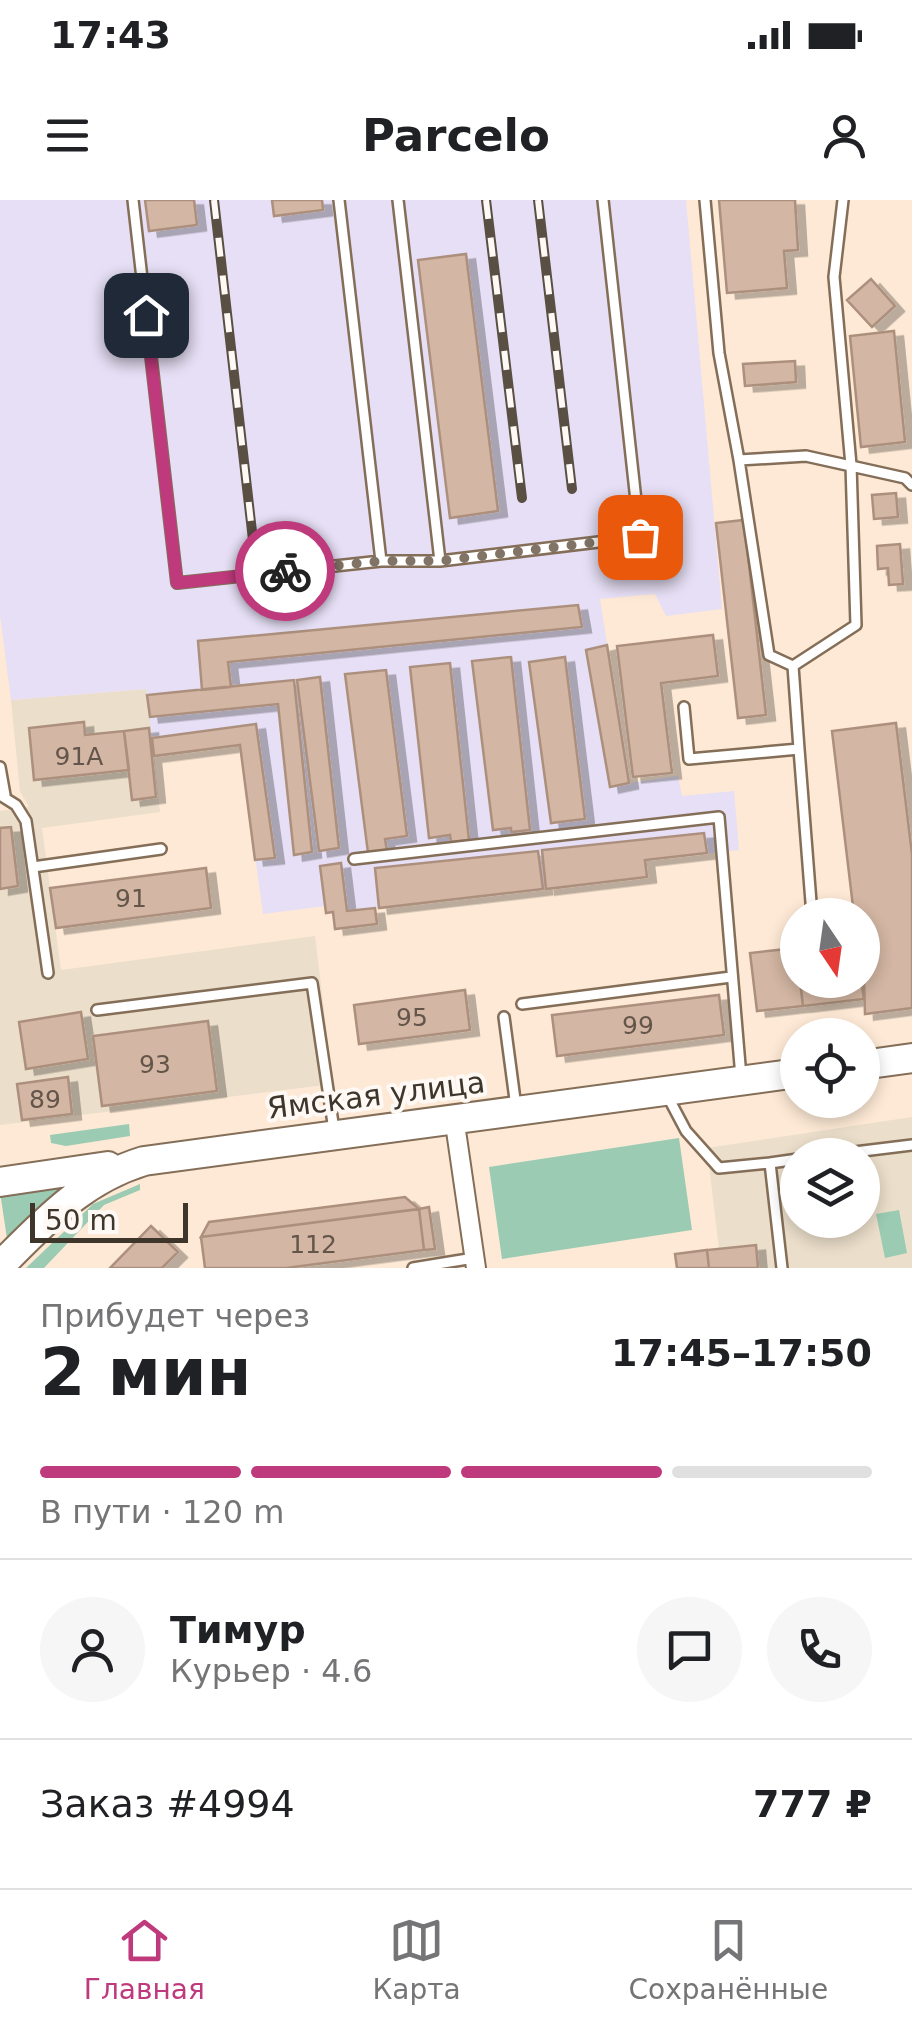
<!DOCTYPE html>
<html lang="ru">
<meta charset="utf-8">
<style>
body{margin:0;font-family:"DejaVu Sans",sans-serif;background:#f6f6f6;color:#202124;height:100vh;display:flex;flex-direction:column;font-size:38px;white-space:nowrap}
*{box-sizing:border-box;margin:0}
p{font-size:32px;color:#757577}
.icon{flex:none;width:55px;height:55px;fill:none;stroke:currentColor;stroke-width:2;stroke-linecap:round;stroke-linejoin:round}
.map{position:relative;height:1068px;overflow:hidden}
.panel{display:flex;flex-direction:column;background:#fff;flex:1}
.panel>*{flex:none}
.needle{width:65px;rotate:167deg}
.controls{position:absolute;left:780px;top:698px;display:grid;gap:20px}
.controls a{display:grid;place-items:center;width:100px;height:100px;border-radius:50%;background:#fff;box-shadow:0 5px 15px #0003;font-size:50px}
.scale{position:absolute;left:30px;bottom:25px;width:158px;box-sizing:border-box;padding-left:10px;border:5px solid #3e352b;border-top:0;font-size:28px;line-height:35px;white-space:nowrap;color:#3e352b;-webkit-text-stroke:8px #fef9f4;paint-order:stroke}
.pin{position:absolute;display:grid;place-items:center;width:85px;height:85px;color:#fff;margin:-42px;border-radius:20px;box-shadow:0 5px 15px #0006}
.courier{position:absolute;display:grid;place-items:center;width:100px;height:100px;margin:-50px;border:8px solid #bf3a7c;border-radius:50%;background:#fff;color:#222;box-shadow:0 2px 12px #0007}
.overview em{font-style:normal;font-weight:800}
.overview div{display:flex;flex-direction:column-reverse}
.overview{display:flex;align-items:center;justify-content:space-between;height:170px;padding:0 40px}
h1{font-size:65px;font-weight:800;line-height:75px}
.bar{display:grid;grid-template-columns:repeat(4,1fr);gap:15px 10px;align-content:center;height:120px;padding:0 40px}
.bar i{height:12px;border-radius:8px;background:#e0e0e0}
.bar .selected{background:#bf3a7c}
.bar p{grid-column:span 4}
.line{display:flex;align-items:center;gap:25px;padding:0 40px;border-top:2px solid #e0e0e0}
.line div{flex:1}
.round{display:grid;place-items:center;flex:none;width:105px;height:105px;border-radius:52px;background:#f6f6f6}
.status{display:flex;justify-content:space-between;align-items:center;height:70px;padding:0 50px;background:#fff;direction:ltr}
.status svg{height:28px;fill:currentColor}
header{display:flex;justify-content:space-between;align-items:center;height:130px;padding:0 40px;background:#fff;font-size:45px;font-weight:800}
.tabs{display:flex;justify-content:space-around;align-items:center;height:140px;border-top:2px solid #e0e0e0;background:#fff;font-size:28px;color:#757577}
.tabs a{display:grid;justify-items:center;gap:5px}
.tabs .selected{color:#bf3a7c}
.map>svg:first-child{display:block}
</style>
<div class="status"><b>17:43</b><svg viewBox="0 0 49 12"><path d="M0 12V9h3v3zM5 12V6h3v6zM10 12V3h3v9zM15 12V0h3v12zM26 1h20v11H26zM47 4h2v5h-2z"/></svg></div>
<header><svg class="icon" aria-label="menu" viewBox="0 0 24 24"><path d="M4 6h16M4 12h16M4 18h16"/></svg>Parcelo<svg class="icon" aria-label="person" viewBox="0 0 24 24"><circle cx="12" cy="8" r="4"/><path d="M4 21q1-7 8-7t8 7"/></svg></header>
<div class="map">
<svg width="912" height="1068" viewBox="0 0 912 1068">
<defs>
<filter id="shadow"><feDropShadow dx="9" dy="5.5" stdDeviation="0" flood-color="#0004"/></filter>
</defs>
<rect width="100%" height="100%" fill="#fde9d5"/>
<path fill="#ebdeca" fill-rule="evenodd" d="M147,489L160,612L42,628L61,770L315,736L333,884L0,925V611L29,607L20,591L11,500Z
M912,917V1068H758L756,1045L719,1049L707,948ZM798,955H862V1020H798Z"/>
<path fill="#e6dff5" d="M0,0H686L722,409L666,416L655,394L600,399L629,583L678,576L682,596L734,591L739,650L646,660L647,677L376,708L377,724L335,729L333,713H326L325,706L263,714L240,545L154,556L146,489L11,500L0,415Z"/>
<path fill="#9bcbb2" d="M129,924L130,936L66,946L51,943L50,935Z
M679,938L692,1030L502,1059L489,967Z
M94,974L9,1052L0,992Z
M140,984V990L104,1005L44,1068H26L93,1004Z
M899,1010L907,1053L885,1058L876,1014Z"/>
<path fill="#d3b6a3" stroke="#ac907d" stroke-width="2.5" filter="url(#shadow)" d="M145,0H194L197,25L149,31Z
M272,0H322L323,10L274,16Z
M719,0H795L798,50L784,51L787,88L727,93Z
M466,54L498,311L450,318L418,60Z
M871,79L895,106L872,127L847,100Z
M894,131L905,242L861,247L850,136Z
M795,161L796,182L745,186L743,164Z
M896,293L898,317L874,319L872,295Z
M744,320L766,515L738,518L716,323Z
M900,344L903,384L889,385L888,368L878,369L877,346Z
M578,405L582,427L228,462L231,487L202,490L198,441Z
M713,435L718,476L661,483L672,573L633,577L617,446Z
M607,445L629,583L610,587L586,450Z
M511,457L530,630L511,632V628L493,630L472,461Z
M565,457L585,619L551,623L529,462Z
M450,463L469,640L451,642L450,635L429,638L410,467Z
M386,470L407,636L385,639L387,651L368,653L345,474Z
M320,477L339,648L319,651L297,480Z
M294,480L312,652L294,655L278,504L150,517L147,495Z
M84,522L85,535L124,531L129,570L34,580L29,528Z
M896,523L912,654V808L865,814L862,715H854L832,531Z
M256,524L275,658L255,660L240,545L154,556L152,538Z
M149,528L156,597L132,600L124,531Z
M11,627L18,686L0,689V628Z
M704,633L707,653L645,660L647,677L546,689L542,650Z
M538,651L543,689L379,708L375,668Z
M341,663L347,711L375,708L377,724L335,729L333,712L326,713L320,666Z
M206,668L211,708L56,728L50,688Z
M796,748L803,806L757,811L750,753Z
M800,780H861L864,799L803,806Z
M465,790L470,830L359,844L354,805Z
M719,795L724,835L557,856L552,815Z
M81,812L88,859L26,869L19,822Z
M208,821L217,891L102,906L93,836Z
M68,877L72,914L22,920L17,884Z
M405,997L419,1009L201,1037L209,1022Z
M429,1007L435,1049L424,1050L419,1009Z
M419,1009L424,1050L286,1068H205L201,1037Z
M151,1026L178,1052L162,1068H110Z
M756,1045L758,1068H709L707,1050Z
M707,1050L709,1068H677L675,1054Z"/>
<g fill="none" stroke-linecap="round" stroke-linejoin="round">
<defs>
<path id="service" d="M133,0L177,383L381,361L339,0
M398,0L440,361L640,337L603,0
M705,0L719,153L739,260
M381,361H440
M793,466L856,425L851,265L834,77L843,0
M684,507L689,559L799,549L793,466L769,455L739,260L806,256L905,278L912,285
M799,549L812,715
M0,567L5,595
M0,595L16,605L26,621L48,773
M354,659L719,617L741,877
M33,667L161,649
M522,804L731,777
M97,810L312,783L334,930
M504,817L516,907
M668,897L686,931L719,968L770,963
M830,955L912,945
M413,1068L474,1058
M782,1068L770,963L798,959"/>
<path id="minor" d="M454,917L476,1068"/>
<path id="primary" d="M862,865L912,858
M0,982L108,966
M0,1066C45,1021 82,980 144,961L798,873"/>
</defs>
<use href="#service" stroke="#846e58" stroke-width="14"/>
<use href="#minor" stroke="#846e58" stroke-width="22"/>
<use href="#primary" stroke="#846e58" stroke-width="32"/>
<use href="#service" stroke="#fff" stroke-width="9"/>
<use href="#minor" stroke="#fff" stroke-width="18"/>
<use href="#primary" stroke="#fff" stroke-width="28"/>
<defs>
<path id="rail" d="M214,0L253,340
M486,0L522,298
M538,0L572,289"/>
</defs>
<use href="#rail" stroke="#594f43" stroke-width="10"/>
<use href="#rail" stroke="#fef9f4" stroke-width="6" stroke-dasharray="19" stroke-linecap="butt"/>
</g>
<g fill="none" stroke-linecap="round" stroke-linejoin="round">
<path stroke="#817466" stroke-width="10" stroke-dasharray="0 18" d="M285,371L381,361H440L640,337"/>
<path stroke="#bf3a7c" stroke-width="12" d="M146,115L177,383L285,371"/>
</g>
<g text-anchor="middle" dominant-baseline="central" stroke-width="8" stroke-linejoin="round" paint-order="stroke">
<g font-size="25" fill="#635549">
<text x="79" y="556">91А</text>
<text x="131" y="698">91</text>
<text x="412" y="817">95</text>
<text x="638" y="825">99</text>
<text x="155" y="864">93</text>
<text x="45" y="899">89</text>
<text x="313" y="1044">112</text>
</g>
<g font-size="30" fill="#3e352b" stroke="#fef9f4">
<text transform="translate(376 895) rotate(-7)">Ямская улица</text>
</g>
</g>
</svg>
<div class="controls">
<a><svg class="needle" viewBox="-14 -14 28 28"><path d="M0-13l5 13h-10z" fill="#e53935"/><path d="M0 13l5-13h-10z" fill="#757577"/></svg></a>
<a><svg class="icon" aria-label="locate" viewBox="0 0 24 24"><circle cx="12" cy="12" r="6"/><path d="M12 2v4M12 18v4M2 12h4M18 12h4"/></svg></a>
<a><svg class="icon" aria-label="layers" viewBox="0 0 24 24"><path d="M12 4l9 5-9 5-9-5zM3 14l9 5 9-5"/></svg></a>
</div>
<div class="scale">50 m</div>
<div class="pin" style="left:640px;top:337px;background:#ea580c"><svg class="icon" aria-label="bag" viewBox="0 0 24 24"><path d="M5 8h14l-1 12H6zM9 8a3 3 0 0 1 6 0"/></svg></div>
<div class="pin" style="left:146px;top:115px;background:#1f2937"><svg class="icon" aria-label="home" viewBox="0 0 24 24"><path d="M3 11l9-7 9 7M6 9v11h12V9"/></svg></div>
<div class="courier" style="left:285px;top:371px"><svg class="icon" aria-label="bike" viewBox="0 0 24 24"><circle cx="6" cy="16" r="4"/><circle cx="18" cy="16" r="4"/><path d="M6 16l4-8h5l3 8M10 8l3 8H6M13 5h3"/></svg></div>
</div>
<section class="panel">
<div class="overview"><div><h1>2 мин</h1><p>Прибудет через</p></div><em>17:45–17:50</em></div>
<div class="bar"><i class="selected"></i><i class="selected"></i><i class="selected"></i><i></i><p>В пути · 120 m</p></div>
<div class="line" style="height:180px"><a class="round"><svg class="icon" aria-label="person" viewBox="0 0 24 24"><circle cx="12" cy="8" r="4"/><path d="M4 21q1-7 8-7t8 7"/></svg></a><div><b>Тимур</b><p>Курьер · 4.6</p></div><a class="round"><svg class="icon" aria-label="chat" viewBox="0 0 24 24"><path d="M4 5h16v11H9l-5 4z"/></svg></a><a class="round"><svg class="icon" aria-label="phone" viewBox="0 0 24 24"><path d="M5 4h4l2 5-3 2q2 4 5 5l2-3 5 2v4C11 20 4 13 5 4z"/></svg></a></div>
<div class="line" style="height:130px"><div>Заказ #4994</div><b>777 ₽</b></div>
</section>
<nav class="tabs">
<a class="selected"><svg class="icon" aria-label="home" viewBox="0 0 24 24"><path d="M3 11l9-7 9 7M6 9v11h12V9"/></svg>Главная</a>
<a><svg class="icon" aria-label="map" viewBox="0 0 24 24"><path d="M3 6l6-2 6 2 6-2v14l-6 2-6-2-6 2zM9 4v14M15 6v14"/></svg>Карта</a>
<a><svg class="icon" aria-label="saved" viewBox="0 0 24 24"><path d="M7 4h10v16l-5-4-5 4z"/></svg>Сохранённые</a>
</nav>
